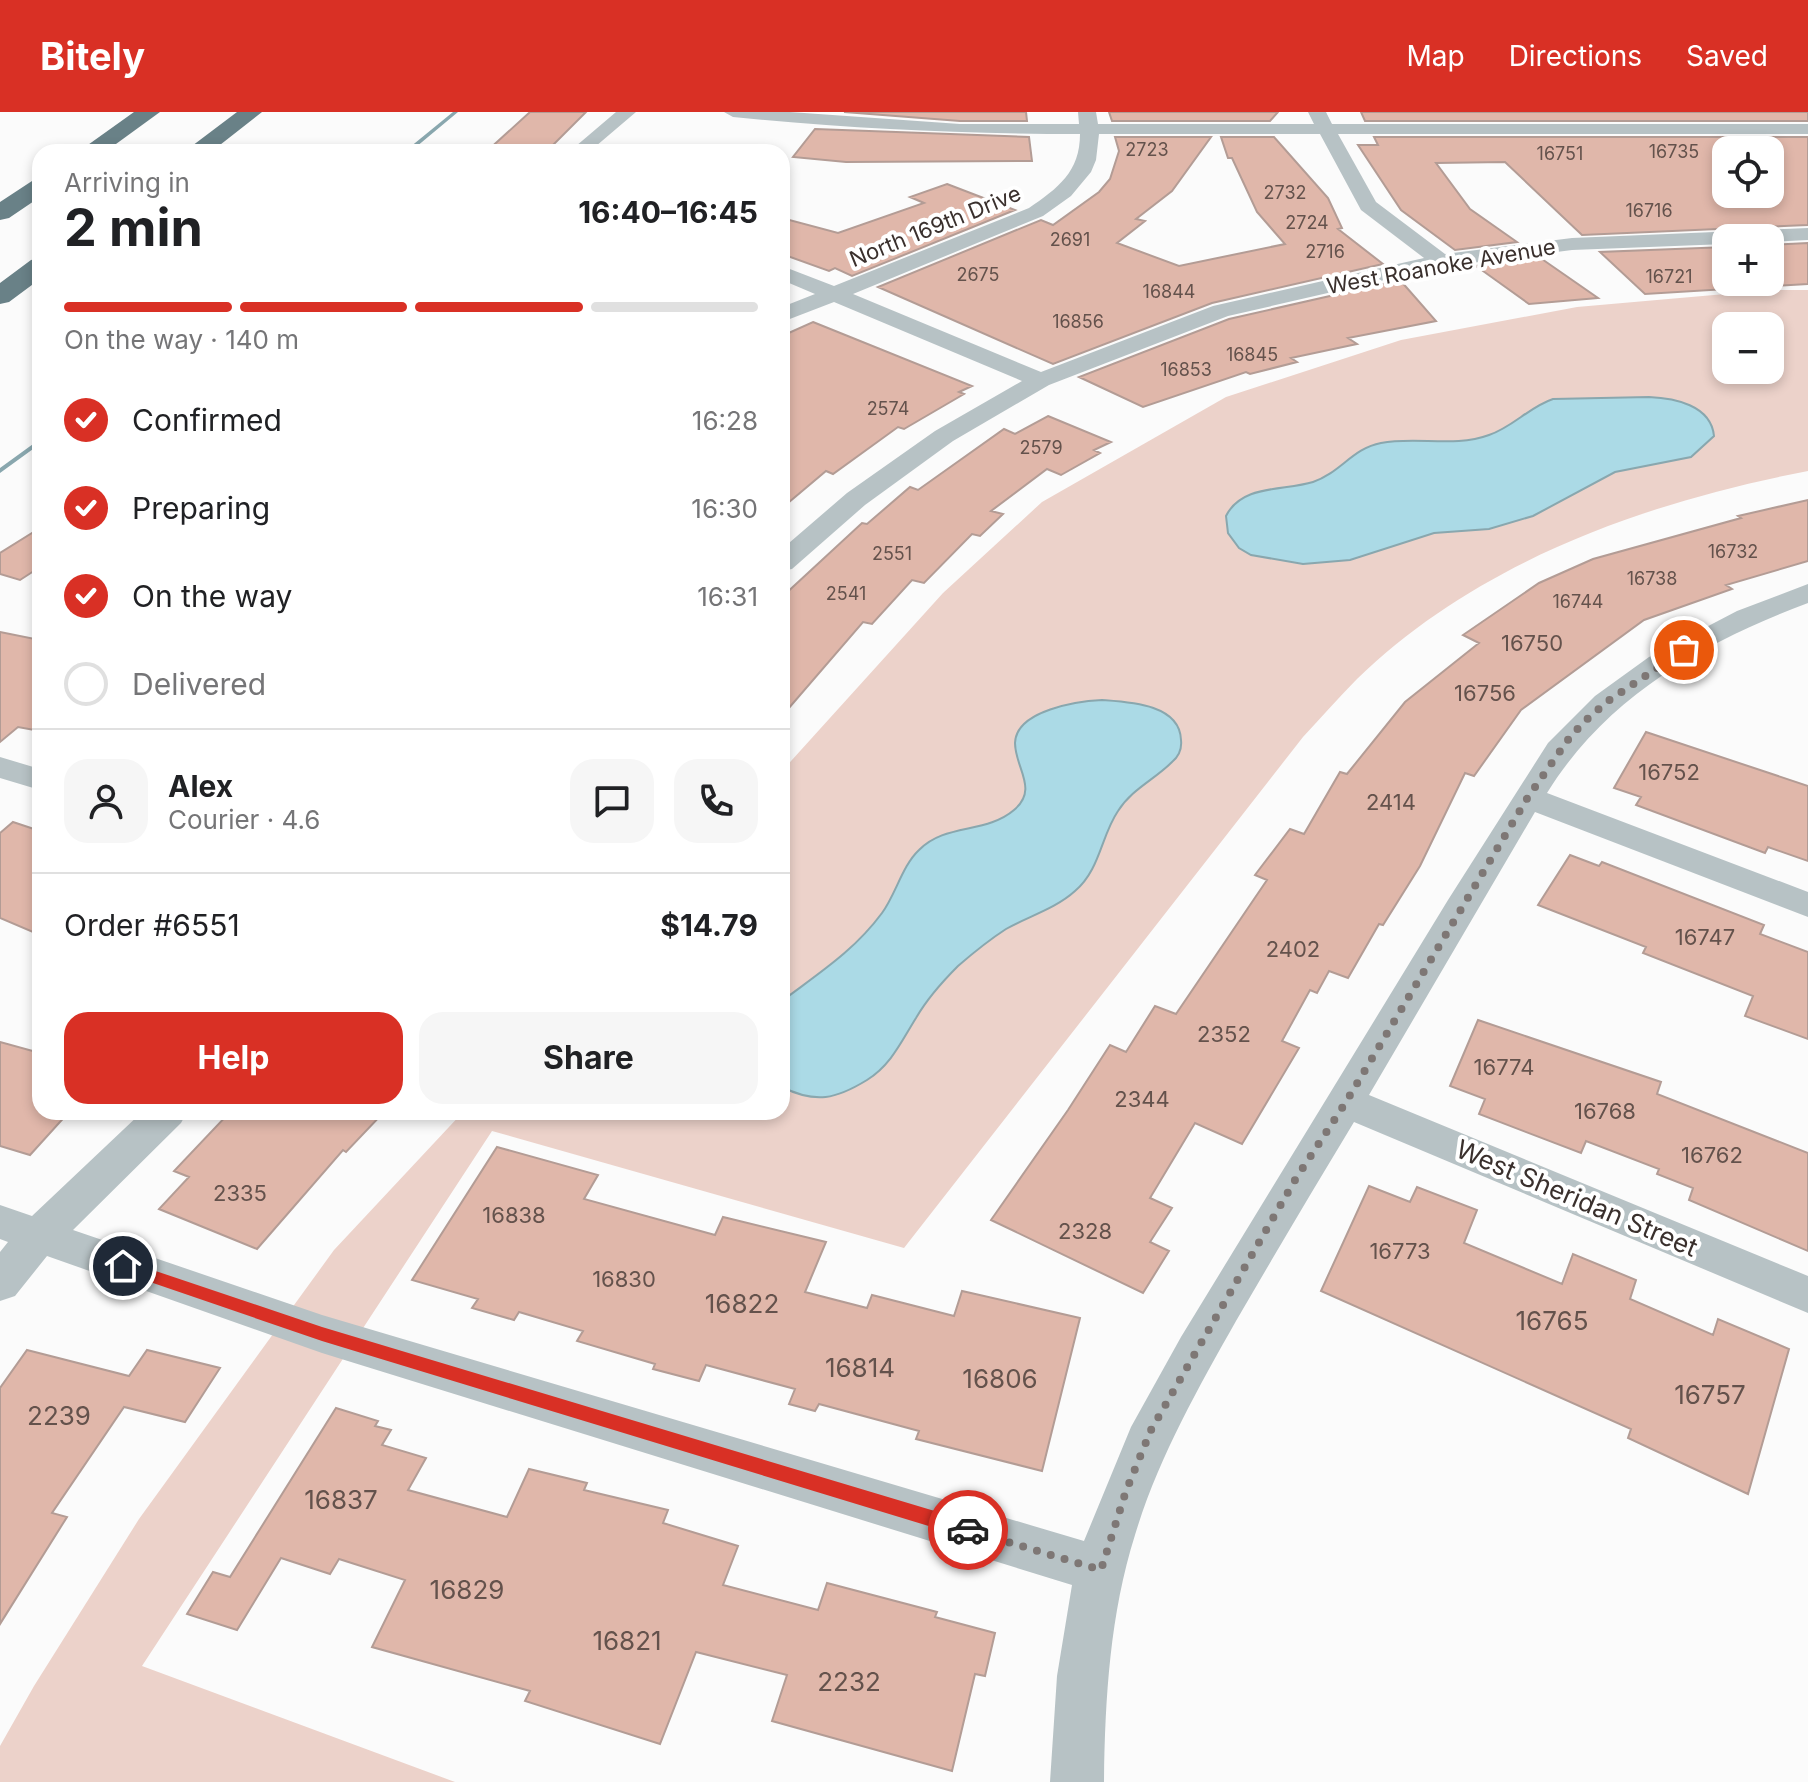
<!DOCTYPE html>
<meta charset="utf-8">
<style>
body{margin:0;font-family:Inter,sans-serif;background:#f6f6f6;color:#202124;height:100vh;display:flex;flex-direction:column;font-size:30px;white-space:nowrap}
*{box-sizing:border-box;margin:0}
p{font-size:26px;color:#757577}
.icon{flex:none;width:44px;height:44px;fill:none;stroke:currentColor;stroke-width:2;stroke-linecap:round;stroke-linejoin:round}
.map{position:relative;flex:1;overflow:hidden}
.panel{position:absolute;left:32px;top:32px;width:758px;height:976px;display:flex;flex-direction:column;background:#fff;border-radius:24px;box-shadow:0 4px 12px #0003}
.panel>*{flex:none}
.buttons{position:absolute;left:1712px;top:24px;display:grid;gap:16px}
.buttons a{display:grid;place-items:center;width:72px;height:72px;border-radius:16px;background:#fff;box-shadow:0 4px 12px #0003;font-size:40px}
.pin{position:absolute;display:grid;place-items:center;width:68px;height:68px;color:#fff;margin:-34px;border:4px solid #fff;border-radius:50%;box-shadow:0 2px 8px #0007}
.courier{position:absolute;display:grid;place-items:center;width:80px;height:80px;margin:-40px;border:6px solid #d93025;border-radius:50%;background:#fff;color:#222;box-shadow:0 2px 10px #0007}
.head em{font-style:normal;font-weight:700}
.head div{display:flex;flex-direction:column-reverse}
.head{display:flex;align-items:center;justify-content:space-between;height:136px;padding:0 32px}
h1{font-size:52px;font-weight:700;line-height:60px}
.bar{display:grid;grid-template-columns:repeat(4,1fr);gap:12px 8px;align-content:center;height:96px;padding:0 32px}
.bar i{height:10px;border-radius:6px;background:#e0e0e0}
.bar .selected{background:#d93025}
.bar p{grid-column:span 4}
.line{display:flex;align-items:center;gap:20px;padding:0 32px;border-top:2px solid #e0e0e0}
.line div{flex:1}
.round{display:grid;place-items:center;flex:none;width:84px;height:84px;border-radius:24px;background:#f6f6f6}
ol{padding:0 32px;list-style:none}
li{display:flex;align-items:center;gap:24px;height:88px}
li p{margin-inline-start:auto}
li .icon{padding:8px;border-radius:50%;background:#d93025;color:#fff;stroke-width:4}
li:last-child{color:#757577}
li i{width:44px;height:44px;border:4px solid #e0e0e0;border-radius:50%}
.button{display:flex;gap:16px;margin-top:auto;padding:16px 32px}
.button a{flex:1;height:92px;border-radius:24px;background:#d93025;color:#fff;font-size:32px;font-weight:700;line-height:92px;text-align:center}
.button a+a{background:#f6f6f6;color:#202124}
header{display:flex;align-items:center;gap:48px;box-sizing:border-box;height:112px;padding:0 40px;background:#d93025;color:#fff}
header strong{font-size:38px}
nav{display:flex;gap:44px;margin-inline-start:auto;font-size:28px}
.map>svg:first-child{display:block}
</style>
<header>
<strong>Bitely</strong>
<nav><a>Map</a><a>Directions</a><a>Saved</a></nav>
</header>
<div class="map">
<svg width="1808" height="1670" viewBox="0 0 1808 1670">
<rect width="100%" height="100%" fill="#fbfbfb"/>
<path fill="#ecd2ca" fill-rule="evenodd" d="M1771,178H1808V359C1646,390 1477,450 1357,567C1338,586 1321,606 1303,625L904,1136L492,1019L142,1554L455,1670H0V1634L34,1574L139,1407L334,1138L463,1000H782V659L943,481L1042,390L1226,285L1401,228L1577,195ZM1726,214H1770V258H1726Z"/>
<path fill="#abdae6" stroke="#89a7ae" stroke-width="2" d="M1649,285C1674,286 1711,293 1714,324L1691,345L1615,360L1533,404L1489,417L1434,421L1350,448L1303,452L1251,443L1239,436L1228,421L1226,404C1242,372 1284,379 1313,370C1340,361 1353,336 1381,331C1417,324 1454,336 1489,323C1513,315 1529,295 1553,287Z
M1102,588C1129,590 1180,592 1181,628C1182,637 1178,645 1172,650C1154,668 1132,677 1118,699C1101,724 1100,758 1075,779C1055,797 1029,804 1006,817C989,828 973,841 958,854C942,870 927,887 916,906C901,930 891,953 867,968C836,987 816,992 782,975V889C819,861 854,839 882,801C896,782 902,754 919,738C945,711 986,722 1014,698C1039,677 1015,656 1015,631C1016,598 1079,589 1102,588Z"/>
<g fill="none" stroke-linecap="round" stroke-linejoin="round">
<path fill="#89a7ae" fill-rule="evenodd" d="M453,0H458L410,40H404Z
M40,327V332L0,361V356Z"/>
</g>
<path fill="#e0b7aa" stroke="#b39c95" stroke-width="2" fill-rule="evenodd" d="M530,0H586L546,40H486Z
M844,0H1026L1027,9H960Z
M1109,0H1278L1270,9H1112Z
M1361,0H1808V9H1365Z
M815,17L1029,25L1032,49L846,50L793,45Z
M1115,25H1211L1172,79L1136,107L1145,109L1117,131L1179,154L1285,132L1257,100L1232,46H1228L1221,25H1274L1328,86L1342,116L1338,117L1383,152L1212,191L1053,252L878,175L1041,108L1053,113L1099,80L1110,67L1119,39Z
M1374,25H1808V113L1582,123L1505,50L1436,51L1470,97L1517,130L1455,138L1401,98L1358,33H1378ZM1726,38H1770V82H1726Z
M947,72L1015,98L852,164L835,156L829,159L782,142V106L838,121L924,91L910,85Z
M1808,131V172L1645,182L1600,140L1726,135V170H1770V133Z
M1539,145L1598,186L1529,192L1476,154Z
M1400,168L1436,209L1348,226L1357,232L1291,246L1297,250L1250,262L1246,260L1143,295L1079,265L1229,207Z
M813,210L972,274L959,280L964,282L904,317L898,315L833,362L826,359L782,396V224Z
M1048,304L1111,330L1094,338L1100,341L1061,363L1047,357L991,399L1003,402L980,424L972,422L924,471L912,468L872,512L863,510L782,604V485L862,411L867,412L910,375L918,378L1004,317L1015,322Z
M1808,388V449L1726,473L1732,477L1644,508L1521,598L1474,664L1465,661L1420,754L1383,813L1379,812L1348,866L1329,859L1317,881L1310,878L1282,929L1299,936L1242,1032L1195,1011L1150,1086L1172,1096L1150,1130L1169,1139L1143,1181L991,1108L1068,998L1110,933L1126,940L1155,894L1176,902L1267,768L1255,763L1290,717L1304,722L1340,660L1347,662L1405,590L1479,531L1463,523L1539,471L1593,447L1741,406L1738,404Z
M40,416V455L20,468L0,462V441Z
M0,520L40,528V619L18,615L0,630Z
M1646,620L1808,674V749L1768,735L1765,741L1636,693L1641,685L1614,676Z
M13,710L40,719V823L0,806V721Z
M1570,743L1599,754L1602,750L1764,813L1760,822L1808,840V927L1745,904L1753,884L1643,841L1646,835L1538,793Z
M1478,908L1661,970L1657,982L1808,1041V1139L1689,1088L1693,1076L1657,1062L1659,1057L1586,1029L1581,1041L1479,1002L1485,987L1450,974Z
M0,930L40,941V1000H69L30,1043L0,1034Z
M230,1000H384L346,1040L343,1038L257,1137L159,1097L189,1065L174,1059Z
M497,1035L598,1063L584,1087L715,1123L723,1105L826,1130L805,1180L867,1196L872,1183L954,1204L962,1179L1080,1206L1042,1359L916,1327L919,1319L819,1292L815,1299L789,1292L795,1277L706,1253L699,1269L653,1257L655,1252L577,1229L583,1219L519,1200L514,1208L472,1196L478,1187L412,1168Z
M1369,1074L1410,1090L1417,1075L1477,1098L1464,1131L1562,1172L1573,1142L1636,1168L1630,1187L1713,1223L1718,1207L1789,1237L1748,1382L1628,1326L1631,1317L1321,1179Z
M27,1238L129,1264L147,1238L220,1256L185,1310L124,1295L52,1401L67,1405L0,1512V1276Z
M336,1296L378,1309L375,1314L391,1318L382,1333L426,1346L408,1378L507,1405L529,1357L587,1371L584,1378L668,1398L663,1411L738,1434L723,1473L818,1498L827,1471L937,1500L935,1505L995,1521L985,1564L975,1562L952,1659L772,1609L787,1563L696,1540L660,1632L525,1589L530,1579L372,1535L405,1468L339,1447L330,1462L281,1446L237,1518L187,1502L213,1460L230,1465Z"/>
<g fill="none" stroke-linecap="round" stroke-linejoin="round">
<path fill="#b7c2c5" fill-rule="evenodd" d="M616,0H636L589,40H569Z
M724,0H790L960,12H1079L1078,0H1096L1098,12H1314L1308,0H1326L1332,12H1808V22H1338L1376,90L1445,142L1572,126L1808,116V128L1770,130V126H1726V132L1572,138L1441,155L1228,204L1049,273L953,329L865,393L792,457L782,459V437L847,381L935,319L1022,269L834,190L782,210V195L815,182L782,168V154L834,174L1029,96C1058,76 1080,60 1080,22C964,22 849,17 733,5ZM1099,22H1320L1361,98L1424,146L1213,194L1041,260L853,182L1043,104L1071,84L1091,60L1096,48Z
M1808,472V491C1704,530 1607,584 1547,681L1808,780V805L1535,700L1369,983L1808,1164V1201L1354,1010C1314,1076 1275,1142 1236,1209C1197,1278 1158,1347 1135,1423C1110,1502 1105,1587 1104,1670H1050L1057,1564L1072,1473L322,1241L47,1144L15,1184L0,1189V1140L8,1130L0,1127V1093L32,1104L142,1000H187L181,1011L73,1118L322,1203L1084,1429L1131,1315L1181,1225L1448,788L1548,631L1595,584L1649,545L1737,499Z
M0,645L40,657V678L0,666Z"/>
<path fill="#698187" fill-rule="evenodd" d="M134,0H160L105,40H78Z
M237,0H262L211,40H184Z
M40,67V85L9,106L0,108V90L32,69Z
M40,146V167L9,190L0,192V171L31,148Z"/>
</g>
<path fill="#d93025" d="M123,1148L322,1215L968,1409L974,1412L976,1418L974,1423L968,1426L322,1229L118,1159L115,1154Z"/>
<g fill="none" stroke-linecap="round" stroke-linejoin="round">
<path stroke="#7e7775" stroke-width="8" stroke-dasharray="0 14.4" d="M968,1418L1101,1458L1126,1379L1151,1318L1295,1068L1346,990L1528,685L1570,625L1585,609L1608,589L1684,538"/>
</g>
<g text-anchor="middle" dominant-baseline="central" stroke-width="8" stroke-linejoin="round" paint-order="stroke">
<g font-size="18" fill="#64524c">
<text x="1147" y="37">2723</text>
<text x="1674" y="39">16735</text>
<text x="1560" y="41">16751</text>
<text x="1285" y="80">2732</text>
<text x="1649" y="98">16716</text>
<text x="1307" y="110">2724</text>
<text x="1070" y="127">2691</text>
<text x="1325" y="139">2716</text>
<text x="978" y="162">2675</text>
<text x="1669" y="164">16721</text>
<text x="1169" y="179">16844</text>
<text x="1078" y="209">16856</text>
<text x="1252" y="242">16845</text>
<text x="1186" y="257">16853</text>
<text x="888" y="296">2574</text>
<text x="1041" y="335">2579</text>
<text x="1733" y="439">16732</text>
<text x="892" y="441">2551</text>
<text x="1652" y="466">16738</text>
<text x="846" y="481">2541</text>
<text x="1578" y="489">16744</text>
</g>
<g font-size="22" fill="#3a302d" stroke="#fff">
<text transform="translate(935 114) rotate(-22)">North 169th Drive</text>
<text transform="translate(1441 154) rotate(-10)">West Roanoke Avenue</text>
</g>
<g font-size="22" fill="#64524c">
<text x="1532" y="531">16750</text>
<text x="1485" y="581">16756</text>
<text x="1669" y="660">16752</text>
<text x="1391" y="690">2414</text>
<text x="1705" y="825">16747</text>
<text x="1293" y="837">2402</text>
<text x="1224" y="922">2352</text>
<text x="1504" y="955">16774</text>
<text x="1142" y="987">2344</text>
<text x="1605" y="999">16768</text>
<text x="1712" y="1043">16762</text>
<text x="240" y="1081">2335</text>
<text x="514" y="1103">16838</text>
<text x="1085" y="1119">2328</text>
<text x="1400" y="1139">16773</text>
<text x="624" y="1167">16830</text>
</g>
<g font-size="26" fill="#3a302d" stroke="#fff">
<text transform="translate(1577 1086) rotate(23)">West Sheridan Street</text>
</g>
<g font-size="26" fill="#64524c">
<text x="742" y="1191">16822</text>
<text x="1552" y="1208">16765</text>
<text x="860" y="1255">16814</text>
<text x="1000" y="1266">16806</text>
<text x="1710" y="1282">16757</text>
<text x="59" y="1303">2239</text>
<text x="341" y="1387">16837</text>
<text x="467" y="1477">16829</text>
<text x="627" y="1528">16821</text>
<text x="849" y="1569">2232</text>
</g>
</g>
</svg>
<div class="buttons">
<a><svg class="icon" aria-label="locate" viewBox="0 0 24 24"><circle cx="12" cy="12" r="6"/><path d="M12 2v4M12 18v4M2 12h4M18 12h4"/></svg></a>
<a>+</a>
<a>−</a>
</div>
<div class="pin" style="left:1684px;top:538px;background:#ea580c"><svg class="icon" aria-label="bag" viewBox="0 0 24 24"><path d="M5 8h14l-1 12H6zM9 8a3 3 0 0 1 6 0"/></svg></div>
<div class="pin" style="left:123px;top:1154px;background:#1f2937"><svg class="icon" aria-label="home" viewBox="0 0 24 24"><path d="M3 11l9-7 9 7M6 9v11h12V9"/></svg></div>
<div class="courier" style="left:968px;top:1418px"><svg class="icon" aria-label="car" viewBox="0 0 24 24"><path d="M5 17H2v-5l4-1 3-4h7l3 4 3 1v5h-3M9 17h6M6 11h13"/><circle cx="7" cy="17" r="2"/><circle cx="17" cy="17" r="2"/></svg></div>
<section class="panel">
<div class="head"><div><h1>2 min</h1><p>Arriving in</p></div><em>16:40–16:45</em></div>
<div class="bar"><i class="selected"></i><i class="selected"></i><i class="selected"></i><i></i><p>On the way · 140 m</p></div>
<ol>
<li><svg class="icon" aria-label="check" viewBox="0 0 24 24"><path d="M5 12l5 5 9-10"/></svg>Confirmed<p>16:28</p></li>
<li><svg class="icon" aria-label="check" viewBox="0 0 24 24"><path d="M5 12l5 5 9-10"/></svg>Preparing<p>16:30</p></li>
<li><svg class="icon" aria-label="check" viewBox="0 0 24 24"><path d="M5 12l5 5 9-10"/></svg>On the way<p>16:31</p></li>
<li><i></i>Delivered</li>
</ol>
<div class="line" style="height:144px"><a class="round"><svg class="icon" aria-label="person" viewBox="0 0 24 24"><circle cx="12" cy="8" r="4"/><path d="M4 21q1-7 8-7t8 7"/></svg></a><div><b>Alex</b><p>Courier · 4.6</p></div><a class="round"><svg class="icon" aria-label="chat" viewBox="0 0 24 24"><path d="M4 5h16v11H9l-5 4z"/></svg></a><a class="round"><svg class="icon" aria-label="phone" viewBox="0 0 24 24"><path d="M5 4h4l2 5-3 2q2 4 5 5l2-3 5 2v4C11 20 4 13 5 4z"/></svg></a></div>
<div class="line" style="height:104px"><div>Order #6551</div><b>$14.79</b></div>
<div class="button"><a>Help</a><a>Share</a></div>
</section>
</div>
